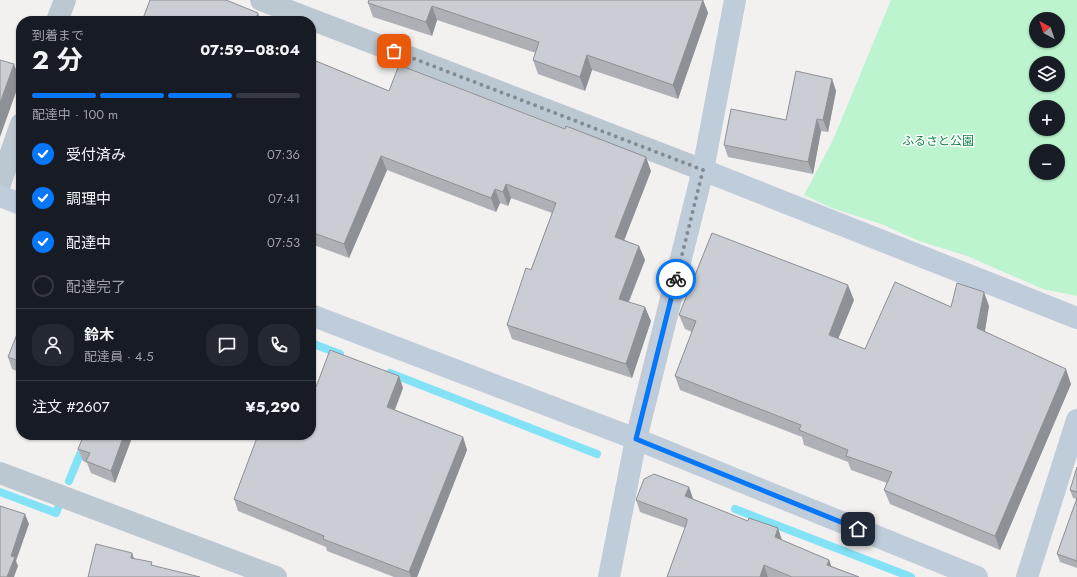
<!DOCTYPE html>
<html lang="ja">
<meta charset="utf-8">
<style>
body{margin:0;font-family:Jost,"Noto Sans JP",sans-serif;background:#242831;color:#f1f3f6;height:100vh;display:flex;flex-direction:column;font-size:15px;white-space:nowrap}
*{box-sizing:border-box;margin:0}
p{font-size:13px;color:#9ea1a6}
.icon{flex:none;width:22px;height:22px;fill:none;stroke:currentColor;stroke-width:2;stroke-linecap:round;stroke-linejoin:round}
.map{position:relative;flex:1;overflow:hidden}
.drawer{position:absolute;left:16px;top:16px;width:300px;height:424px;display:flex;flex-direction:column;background:#171b24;border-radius:16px;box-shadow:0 1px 3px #0004}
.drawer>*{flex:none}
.needle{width:26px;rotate:320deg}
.controls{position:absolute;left:1029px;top:12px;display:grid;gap:8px}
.controls a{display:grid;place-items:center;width:36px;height:36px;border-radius:50%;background:#171b24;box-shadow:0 1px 3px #0004;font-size:20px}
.pin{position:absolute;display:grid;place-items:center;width:34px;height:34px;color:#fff;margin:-17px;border-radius:8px;box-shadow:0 2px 6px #0006}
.courier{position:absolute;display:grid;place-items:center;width:40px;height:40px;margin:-20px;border:3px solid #0577f8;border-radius:50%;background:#fff;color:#222;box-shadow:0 1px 5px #0007}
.head em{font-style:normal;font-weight:700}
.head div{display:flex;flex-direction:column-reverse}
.head{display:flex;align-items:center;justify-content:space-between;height:68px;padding:0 16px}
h1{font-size:26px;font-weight:700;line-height:30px}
.bar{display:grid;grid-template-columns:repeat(4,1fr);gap:6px 4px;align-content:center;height:48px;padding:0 16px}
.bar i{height:5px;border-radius:3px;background:#363941}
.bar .current{background:#0577f8}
.bar p{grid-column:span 4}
.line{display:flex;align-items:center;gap:10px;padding:0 16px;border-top:1px solid #363941}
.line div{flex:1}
.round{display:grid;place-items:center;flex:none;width:42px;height:42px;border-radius:16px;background:#242831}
ol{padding:0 16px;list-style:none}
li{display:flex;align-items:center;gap:12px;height:44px}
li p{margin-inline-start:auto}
li .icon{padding:4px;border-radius:50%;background:#0577f8;color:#fff;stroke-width:4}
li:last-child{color:#9ea1a6}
li i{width:22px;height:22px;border:2px solid #363941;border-radius:50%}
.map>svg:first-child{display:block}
</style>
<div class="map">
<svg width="1077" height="577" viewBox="0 0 1077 577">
<rect width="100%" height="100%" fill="#f3f0f0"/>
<path fill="#bbf4cf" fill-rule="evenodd" d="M891,0H1077V296L1043,289L967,256L919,241L881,224L832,208L804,195L833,140ZM1036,19H1058V41H1036ZM1036,63H1058V85H1036ZM1036,107H1058V129H1036ZM1036,151H1058V173H1036Z"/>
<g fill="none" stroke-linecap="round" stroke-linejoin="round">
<path stroke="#83e2f6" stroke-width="8" d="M311,343L340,354
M390,373L597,454
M69,481L88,435
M0,492L56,513L58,508
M735,509L911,577"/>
<path stroke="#bcc8d1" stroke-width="22" d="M261,0L703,170
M57,21L65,0
M0,184L21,124
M0,473L276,577"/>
<path stroke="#bfccd9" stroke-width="22" d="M703,170L1077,318
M0,196L21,204
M311,315L636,439L977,577
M609,577L636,439L703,170L735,0
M1027,577L1077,420"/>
</g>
<path fill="#aeb0b5" d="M703,0L708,13L678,99L592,70L585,91L538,74L533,60L536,53L437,20L432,36L373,17L368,3Z
M311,59L389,91L651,171L624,240L639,246L645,260L629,302L651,321L632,378L512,339L507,325L531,270L552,213L511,198L508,206L500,203L496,212L387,170L349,258L311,244Z
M832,79L836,91L828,132L821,131L813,174L728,157L724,145L786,120Z
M854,300L838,339L865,349L951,307L989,306L985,331L1071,384L1000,550L890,504L884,490L887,483L851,470L848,462L804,445L802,437L680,390L675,376L692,332L685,329L679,315Z
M21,324V373L12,369L8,357Z
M399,376L403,388L395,410L463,437L467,450L417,577H394L327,551L326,547L238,511L234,499L257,438L256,437V435H254H311L316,387Z
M84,435H133L115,483L91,473L87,463L83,461L78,449Z
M1077,467V568L1060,562L1057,554L1077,499L1073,498L1070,490Z
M689,487L693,499L782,540L829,560L831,566L859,577H667L685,528L640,512L636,500Z"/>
<path fill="#8d9094" d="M703,0L708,13L678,99L673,85Z
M432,6L437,20L432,36L426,22Z
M258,13L261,21H255Z
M587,55L592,70L585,91L580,77Z
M14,64L20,81L0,137V103Z
M832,79L836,91L828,132L823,120Z
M817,119L821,131L813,174L808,162Z
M381,156L387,170L349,258L344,244Z
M646,157L651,171L620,251L615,237Z
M506,184L511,198L508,206L503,192Z
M495,189L500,203L496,212L491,198Z
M639,246L645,260L624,313L619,299Z
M848,285L854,300L834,349L829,335Z
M984,292L989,306L983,342L977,328Z
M645,307L651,321L632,378L626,364Z
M1066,369L1071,384L1000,550L995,536Z
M399,376L403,388L391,419L387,407Z
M124,435H133L115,483L111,471Z
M463,437L467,450L417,577H411L409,572Z
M689,487L693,499L685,496Z
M25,514L29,524L16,561L18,566L14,577H7L11,556Z
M778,528L782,540L775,537Z
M132,553L137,567L131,558Z
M829,560L833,571L827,565Z
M764,565L768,577H760Z"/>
<path fill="#cacdd3" stroke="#8d9094" d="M150,0H226L258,13L255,21H142Z
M369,0H703L673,85L587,55L580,77L533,60L539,42L432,6L426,22L368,3Z
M311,59L389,91L399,65L565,129L566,126L646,157L615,237L639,246L619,299L645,307L626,364L507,325L526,268L531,270L556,203L506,184L503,192L495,189L491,198L381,156L344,244L311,232Z
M0,60L14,64L0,103Z
M796,71L832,79L823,120L817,119L808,162L724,145L731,109L786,120Z
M712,233L848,285L829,335L865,349L895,282L951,307L957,283L984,292L977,328L1066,369L995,536L884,490L892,472L846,456L848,450L799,430L801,425L675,376L696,321L679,315Z
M21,324V362L8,357Z
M330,350L399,376L387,407L463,437L409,572L323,539L324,536L234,499L258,435H311V385L316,387Z
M84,435H124L111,471L86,461L90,453L78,449Z
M1077,467V492L1070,490Z
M654,474L689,487L685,496L748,521L749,518L778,528L775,537L829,560L827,565L859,577H792L764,565L760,577H667L687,522V519L636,500L644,479Z
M1077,498V561L1057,554Z
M0,506L25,514L11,556L15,557L7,577H0Z
M96,544L132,553L131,558L152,562L151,565L200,577H88Z"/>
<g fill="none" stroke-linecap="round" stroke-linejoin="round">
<path stroke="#838b92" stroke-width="4" stroke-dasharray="0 7.2" d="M394,51L703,170L676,279"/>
<path stroke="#0577f8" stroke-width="5" d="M676,279L636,439L858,529"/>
</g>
<g text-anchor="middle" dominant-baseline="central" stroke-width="3" stroke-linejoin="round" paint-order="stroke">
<g font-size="12" fill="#0d8545" stroke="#fff">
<text x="938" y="141">ふるさと公園</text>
</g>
</g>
</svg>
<div class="controls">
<a><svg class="needle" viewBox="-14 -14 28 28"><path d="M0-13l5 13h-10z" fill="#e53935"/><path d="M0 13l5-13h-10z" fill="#9ea1a6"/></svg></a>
<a><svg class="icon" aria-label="layers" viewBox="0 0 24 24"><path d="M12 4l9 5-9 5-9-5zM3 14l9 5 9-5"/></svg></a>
<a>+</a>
<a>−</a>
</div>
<div class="pin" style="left:394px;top:51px;background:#ea580c"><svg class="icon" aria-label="bag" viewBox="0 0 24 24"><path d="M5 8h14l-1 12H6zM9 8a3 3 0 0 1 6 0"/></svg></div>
<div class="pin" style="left:858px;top:529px;background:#1f2937"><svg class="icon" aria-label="home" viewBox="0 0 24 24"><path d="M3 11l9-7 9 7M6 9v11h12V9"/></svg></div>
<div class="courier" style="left:676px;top:279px"><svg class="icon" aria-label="bike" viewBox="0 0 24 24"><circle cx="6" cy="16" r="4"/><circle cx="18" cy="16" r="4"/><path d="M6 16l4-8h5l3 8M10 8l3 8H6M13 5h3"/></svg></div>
<section class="drawer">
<div class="head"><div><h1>2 分</h1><p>到着まで</p></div><em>07:59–08:04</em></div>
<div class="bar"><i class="current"></i><i class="current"></i><i class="current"></i><i></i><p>配達中 · 100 m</p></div>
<ol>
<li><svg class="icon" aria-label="check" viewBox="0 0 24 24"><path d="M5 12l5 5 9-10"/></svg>受付済み<p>07:36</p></li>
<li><svg class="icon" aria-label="check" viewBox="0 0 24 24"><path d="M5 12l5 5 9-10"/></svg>調理中<p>07:41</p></li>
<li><svg class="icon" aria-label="check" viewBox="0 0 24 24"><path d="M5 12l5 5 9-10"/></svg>配達中<p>07:53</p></li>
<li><i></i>配達完了</li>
</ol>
<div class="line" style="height:72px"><a class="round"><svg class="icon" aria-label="person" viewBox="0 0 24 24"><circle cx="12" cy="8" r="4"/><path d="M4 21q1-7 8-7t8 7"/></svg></a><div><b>鈴木</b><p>配達員 · 4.5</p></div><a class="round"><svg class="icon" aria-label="chat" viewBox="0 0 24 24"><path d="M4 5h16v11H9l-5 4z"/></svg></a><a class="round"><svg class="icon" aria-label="phone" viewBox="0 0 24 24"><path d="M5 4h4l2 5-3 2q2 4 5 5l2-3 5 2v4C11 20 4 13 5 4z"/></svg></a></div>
<div class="line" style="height:52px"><div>注文 #2607</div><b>¥5,290</b></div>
</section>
</div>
